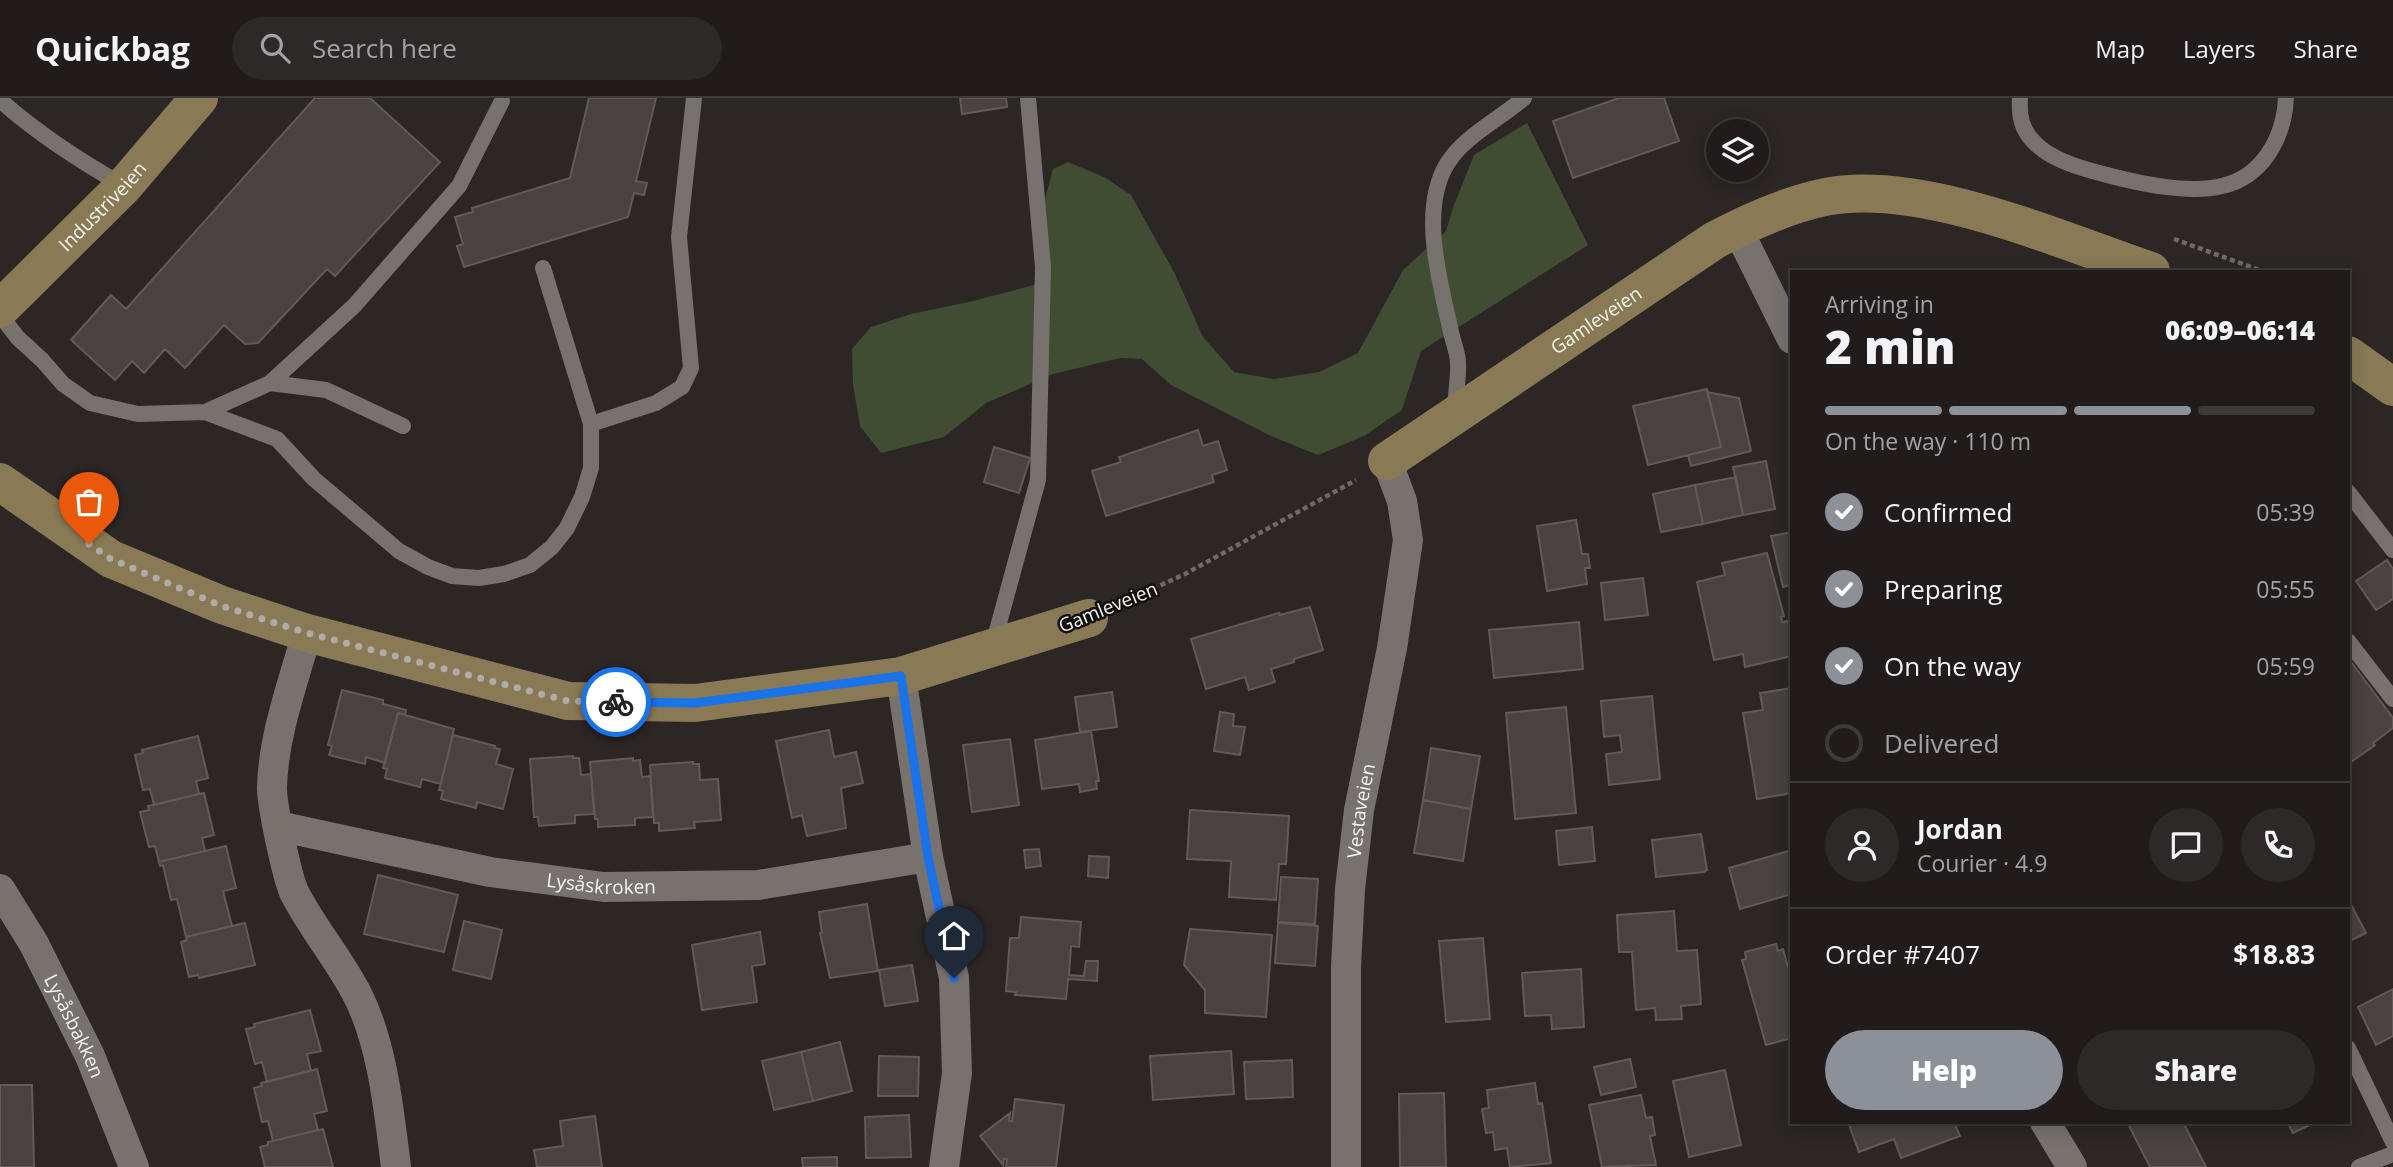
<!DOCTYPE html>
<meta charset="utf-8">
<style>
body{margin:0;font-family:"Open Sans",sans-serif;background:#2d2928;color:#f1f3f6;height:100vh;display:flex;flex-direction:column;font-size:26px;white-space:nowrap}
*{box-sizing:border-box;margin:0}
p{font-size:23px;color:#a2a1a3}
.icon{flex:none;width:38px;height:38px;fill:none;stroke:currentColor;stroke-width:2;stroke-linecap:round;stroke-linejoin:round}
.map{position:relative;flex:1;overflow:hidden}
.details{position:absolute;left:1790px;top:172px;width:560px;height:854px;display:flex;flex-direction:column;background:#211c1b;border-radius:0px;box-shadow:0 4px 18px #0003,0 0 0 2px #3e3a3a}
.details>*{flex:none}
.buttons{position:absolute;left:1706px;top:21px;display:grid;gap:14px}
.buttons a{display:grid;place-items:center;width:63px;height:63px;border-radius:50%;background:#211c1b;box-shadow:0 4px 18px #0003,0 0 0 2px #3e3a3a;font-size:35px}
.pin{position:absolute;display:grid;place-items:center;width:60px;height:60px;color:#fff;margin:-72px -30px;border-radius:50% 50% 50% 0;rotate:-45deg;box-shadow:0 0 7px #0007}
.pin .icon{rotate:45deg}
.courier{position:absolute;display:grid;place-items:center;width:70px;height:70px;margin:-35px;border:5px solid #1a73e8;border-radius:50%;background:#fff;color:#222;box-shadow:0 2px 9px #0007}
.headline em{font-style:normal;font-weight:800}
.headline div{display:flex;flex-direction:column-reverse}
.headline{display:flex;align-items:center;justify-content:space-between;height:119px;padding:0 35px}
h1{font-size:46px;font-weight:800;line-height:52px}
.bar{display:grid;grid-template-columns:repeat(4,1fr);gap:10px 7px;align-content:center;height:84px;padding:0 35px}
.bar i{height:9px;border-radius:5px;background:#3e3a3a}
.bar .on{background:#8c9099}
.bar p{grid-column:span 4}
.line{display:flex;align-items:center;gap:18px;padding:0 35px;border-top:2px solid #3e3a3a}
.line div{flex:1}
.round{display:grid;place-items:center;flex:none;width:74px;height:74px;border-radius:37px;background:#2d2928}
ol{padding:0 35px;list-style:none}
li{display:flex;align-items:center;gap:21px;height:77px}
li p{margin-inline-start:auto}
li .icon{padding:7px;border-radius:50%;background:#8c9099;color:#fff;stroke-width:4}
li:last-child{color:#a2a1a3}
li i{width:38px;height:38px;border:4px solid #3e3a3a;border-radius:50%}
.primary-button{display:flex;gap:14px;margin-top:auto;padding:14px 35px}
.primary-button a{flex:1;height:80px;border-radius:42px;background:#8c9099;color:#fff;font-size:28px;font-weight:800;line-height:80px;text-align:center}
.primary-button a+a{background:#2d2928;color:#f1f3f6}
header{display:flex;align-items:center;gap:42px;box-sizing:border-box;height:98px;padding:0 35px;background:#211c1b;border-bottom:2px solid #3e3a3a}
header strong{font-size:33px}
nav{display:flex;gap:38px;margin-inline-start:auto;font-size:24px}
.search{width:490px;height:63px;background:#2d2928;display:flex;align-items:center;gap:18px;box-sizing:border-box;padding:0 24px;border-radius:38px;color:#a2a1a3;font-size:26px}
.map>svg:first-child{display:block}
</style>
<header>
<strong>Quickbag</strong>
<div class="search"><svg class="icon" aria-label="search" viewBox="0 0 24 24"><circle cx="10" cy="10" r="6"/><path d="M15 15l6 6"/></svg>Search here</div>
<nav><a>Map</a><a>Layers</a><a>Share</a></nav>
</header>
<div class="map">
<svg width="2393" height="1069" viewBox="0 0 2393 1069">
<rect width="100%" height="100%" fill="#2c2624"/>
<path fill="#404d33" d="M1527,25L1588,147L1421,253L1402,312L1364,338L1318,357L1269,337L1171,287L1142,261L1120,260L1053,276L986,305L944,339L881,355L860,328L853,287L852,251L871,229L911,216L973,203L1049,183L1045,101L1053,71L1068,64L1104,79L1131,97L1174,174L1203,239L1234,274L1274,281L1319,274L1358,255L1403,172L1446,133L1454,107L1474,57Z"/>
<path fill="#484240" stroke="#615a58" stroke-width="2" d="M315,0H370L440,64L335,178L327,171L258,245L245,246L224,227L185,270L165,251L144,275L132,263L115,282L71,242L111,197L126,211Z
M589,0H656L636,83L647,85L644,97L634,95L628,119L464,169L457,148L463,146L455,119L473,114L472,110L570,80Z
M960,0H1006L1007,9L962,16Z
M1619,0H1664L1679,43L1573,80L1553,23Z
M1707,291L1721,349L1648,367L1633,308Z
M1707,294L1739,300L1751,353L1691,368L1688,357L1721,349Z
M1198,332L1203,348L1218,343L1227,372L1212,377L1214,384L1106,418L1092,373L1121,364L1119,359Z
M994,349L1030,360L1019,395L984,384Z
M1766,363L1775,411L1743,417L1733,369Z
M1736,379L1743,417L1703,426L1695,387Z
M1695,387L1703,426L1661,434L1653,396Z
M1576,422L1582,456H1588L1590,470H1585L1587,486L1547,493L1537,428Z
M1792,434V487L1783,489L1771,438Z
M1767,455L1784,518L1781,519L1782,524L1788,523L1792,541V558L1745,569L1743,556L1714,562L1697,484L1725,477L1722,465Z
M2387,462L2393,471V501L2376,512L2356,483Z
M1643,480L1648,517L1605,522L1601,485Z
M1310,509L1323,552L1294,561V564L1271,571L1275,584L1249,592L1245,579L1206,591L1191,541L1279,515L1280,517Z
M1579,524L1583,571L1494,580L1489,532Z
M2352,565L2393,620V630L2373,645L2375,647L2348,666V567Z
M1792,590V695L1757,701L1743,615L1763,612L1760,595Z
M342,592L383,602V606L406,612L405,617L398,615L385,665L366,659L365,666L329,657L332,648L328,647Z
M1112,594L1117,629L1080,634L1075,599Z
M1652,598L1660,681L1609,687L1606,656L1622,654L1620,637L1604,639L1601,603Z
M1566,609L1576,715L1515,721L1506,615Z
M1220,614L1234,616L1233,628L1245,629L1240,657L1214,653Z
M398,615L454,631L441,686L422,681L420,689L385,680L387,671L383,670Z
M829,632L834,659L856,654L863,685L841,690L846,730L807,738L802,717L792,720L776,643Z
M1091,633L1099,683H1096L1097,691L1080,694L1079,686L1042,691L1035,642Z
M453,637L495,648L494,650L500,651L496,666L513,671L503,711L477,704L476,710L441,701L443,693L439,692Z
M198,638L208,680L196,683L199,696L154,707L150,691L143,692L135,657L143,655L142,652Z
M1010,641L1019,707L972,714L963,647Z
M1431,650L1480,658L1471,711L1423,702Z
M573,658V660H579L581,677L591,676L594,716L575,717V725L539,728L538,719H534L530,661Z
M633,660V663L640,662L642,679L650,678L653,719L635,720V727L598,729V721H595L590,664Z
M693,664V666H699L700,682L718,681L721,722L694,724L695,730L659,733V725H654L650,667Z
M204,695L214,737L202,740L205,753L159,764L155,748L149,749L140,714L149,712L148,708Z
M1423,702L1471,711L1463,763L1414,755Z
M1190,712L1289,718L1286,766H1279L1276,802L1229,799L1231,763L1187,761Z
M1592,729L1595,763L1559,767L1556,733Z
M1701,736L1707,772L1704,774L1656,779L1652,742Z
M226,748L236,790L223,793L232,828L186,839L177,801L171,802L163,767L160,768L159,764Z
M1039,751L1041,768L1026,770L1024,752Z
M1792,752V796L1740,811L1729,770Z
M1089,758L1109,759L1108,780L1088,778Z
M378,777L458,797L444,854L364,836Z
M1281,779L1318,781L1315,826L1278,824Z
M2348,801L2366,835L2348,844Z
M867,806L878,873L830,880L820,835H822L819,814Z
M1674,813L1677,853L1697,852L1701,906L1681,908L1682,921L1656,922L1655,910L1636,912L1632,854H1619L1617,817Z
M1021,819L1081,824L1079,849L1071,848L1069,877L1084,878L1086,863H1098L1097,883L1068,881L1066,901L1015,897L1016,894L1006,893L1010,840H1019Z
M464,823L502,832L491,881L453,872Z
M245,825L255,867L199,880L198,877L189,879L181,844L187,842L186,839Z
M1278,825L1318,828L1315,868L1275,865Z
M1190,831L1272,837L1266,919L1205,915V892L1184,867Z
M760,834L765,866L752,868L757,904L702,912L692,847Z
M1483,840L1490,921L1446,924L1439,843Z
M1776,846L1778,853L1783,851L1788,869L1792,868V940L1766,947L1742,862L1746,861L1745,854Z
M912,867L918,903L885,908L879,872Z
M1581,871L1584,929L1552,931L1551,917L1525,918L1522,875Z
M2393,891V938L2376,947L2358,909Z
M310,912L321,953L307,956L311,973L267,984L262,964L255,966L246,931L255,929L254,926Z
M840,944L852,993L813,1003L801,954Z
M1231,953L1234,996L1153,1002L1150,958Z
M801,954L813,1003L774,1012L762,963Z
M879,958L919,959L918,998H878Z
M1630,961L1636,989L1601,997L1594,969Z
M1292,962L1293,999L1246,1001L1244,964Z
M317,971L327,1013L314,1016L318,1032L273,1043L268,1023L262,1024L254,990L262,988L261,985Z
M1725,972L1741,1047L1689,1059L1673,983Z
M1535,985L1538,1006L1542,1005L1551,1065L1510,1069L1507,1050L1495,1052L1493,1034L1486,1035L1482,1011L1489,1010L1487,992Z
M0,987H32L34,1069H0Z
M1444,995L1446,1069H1400L1399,996Z
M1641,997L1646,1020L1652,1019L1655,1037L1650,1038L1656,1067L1602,1069L1589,1007Z
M1015,1001L1064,1007L1056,1069H1006L1007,1061H1004L1003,1067L980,1038L1010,1015L1009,1023H1012Z
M909,1017L911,1059L866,1060L865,1019Z
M595,1018L602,1069H537L534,1052L563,1048L560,1023Z
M1848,1024H1954L1960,1038L1901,1060L1894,1041L1859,1054Z
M2138,1024H2183L2206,1069H2150L2129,1028Z
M2287,1024H2316L2293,1035Z
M323,1031L333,1069H265L260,1049L268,1047V1044Z
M837,1059V1069H803L802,1060Z"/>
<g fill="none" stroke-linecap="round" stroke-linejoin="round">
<path stroke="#6f6a68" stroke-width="4.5" stroke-dasharray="5 3.5" stroke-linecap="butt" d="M2174,141L2262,173
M1122,505L1185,476L1356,382"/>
<path stroke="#78726f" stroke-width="16" d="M2020,0C2019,17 2021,31 2034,44C2051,63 2087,72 2111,78C2142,86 2190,96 2222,88C2263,79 2284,39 2286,0
M0,2C38,36 80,63 124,88
M0,217L18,240L42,262L63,286L90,305L138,316L205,314L277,341L314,381L399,453L428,469L452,478L479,480L504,476L530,467L552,449L567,430L582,399L591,370V326L543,170
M270,285L326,292L403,328
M1455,313C1455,299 1459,279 1458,265C1458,255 1453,244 1451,234C1440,184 1419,112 1447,66C1464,38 1500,21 1524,0
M205,314L270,285L354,208L459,88L502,3
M591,326L656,305L682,289L691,270L679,139L694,0
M2348,394L2393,452
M2348,543L2393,601
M993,547L1038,382L1043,169L1028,0
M2348,950L2393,1044
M2359,1069L2393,1056"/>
<g stroke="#78726f" stroke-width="30">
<path d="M1737,130L1792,241"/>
<path d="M307,535C293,585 273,638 272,690C272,708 287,778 294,794C312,830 340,862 358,898C383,948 389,1014 396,1069"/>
<path d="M901,578L928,759L954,880L957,975L944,1069"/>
<path id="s1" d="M278,728L490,774L604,789L758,787L928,759"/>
<path id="s2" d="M0,791L34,846L90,958L134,1069"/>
<path d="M2045,1024L2072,1069"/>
<path id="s3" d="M1346,1069V869L1350,791L1359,712L1392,550L1408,442L1402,403L1387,363"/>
</g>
<g stroke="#897955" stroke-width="38">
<path id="s4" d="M0,211L124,88L199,0"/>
<path d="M2348,257L2393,289"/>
<path id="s5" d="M1387,363L1715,142C1749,124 1787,107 1825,99C1921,80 2059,142 2151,173"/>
<path d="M0,384L111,461L222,507L307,535L568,603L695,605L901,578L1089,520"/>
</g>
</g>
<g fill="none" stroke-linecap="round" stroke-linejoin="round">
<path stroke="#afaba9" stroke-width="7" stroke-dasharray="0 12.6" d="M89,446L111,461L222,508L307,535L568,603L616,604"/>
<path stroke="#1a73e8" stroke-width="9" d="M616,604L695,605L901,578L928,759L954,880"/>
</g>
<g text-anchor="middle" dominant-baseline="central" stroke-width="5" stroke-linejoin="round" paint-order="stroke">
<g font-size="19" fill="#f6f3f1" stroke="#12100f">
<text stroke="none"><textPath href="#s4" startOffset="145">Industriveien</textPath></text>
<text stroke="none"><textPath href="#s5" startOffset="252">Gamleveien</textPath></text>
<text transform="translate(1108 509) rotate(-22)">Gamleveien</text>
<text stroke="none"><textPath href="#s3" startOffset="357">Vestaveien</textPath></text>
<text stroke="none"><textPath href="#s1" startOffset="329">Lysåskroken</textPath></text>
<text stroke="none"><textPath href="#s2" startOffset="156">Lysåsbakken</textPath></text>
</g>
</g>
</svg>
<div class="buttons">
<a><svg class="icon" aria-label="layers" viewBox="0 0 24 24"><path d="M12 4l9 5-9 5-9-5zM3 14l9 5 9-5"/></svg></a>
</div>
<div class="pin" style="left:89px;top:446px;background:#ea580c"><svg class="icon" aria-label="bag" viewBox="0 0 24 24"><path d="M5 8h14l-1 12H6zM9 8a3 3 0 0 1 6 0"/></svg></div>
<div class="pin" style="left:954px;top:880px;background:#1f2937"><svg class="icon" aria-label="home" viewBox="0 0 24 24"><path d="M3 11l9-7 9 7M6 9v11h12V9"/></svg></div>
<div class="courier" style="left:616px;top:604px"><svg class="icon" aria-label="bike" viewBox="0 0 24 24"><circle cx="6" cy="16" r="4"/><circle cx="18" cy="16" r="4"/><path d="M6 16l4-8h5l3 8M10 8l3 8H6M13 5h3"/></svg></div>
<section class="details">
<div class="headline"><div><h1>2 min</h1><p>Arriving in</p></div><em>06:09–06:14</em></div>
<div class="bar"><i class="on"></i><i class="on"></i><i class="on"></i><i></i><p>On the way · 110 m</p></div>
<ol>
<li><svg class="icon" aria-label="check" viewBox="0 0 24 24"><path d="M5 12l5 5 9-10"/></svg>Confirmed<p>05:39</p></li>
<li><svg class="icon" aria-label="check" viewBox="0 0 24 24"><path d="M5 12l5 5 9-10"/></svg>Preparing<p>05:55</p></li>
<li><svg class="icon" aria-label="check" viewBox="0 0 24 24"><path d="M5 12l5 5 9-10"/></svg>On the way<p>05:59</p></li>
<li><i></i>Delivered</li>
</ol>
<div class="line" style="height:126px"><a class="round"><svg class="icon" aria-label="person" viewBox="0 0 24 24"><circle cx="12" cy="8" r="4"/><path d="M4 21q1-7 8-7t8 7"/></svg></a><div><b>Jordan</b><p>Courier · 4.9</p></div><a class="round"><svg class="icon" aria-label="chat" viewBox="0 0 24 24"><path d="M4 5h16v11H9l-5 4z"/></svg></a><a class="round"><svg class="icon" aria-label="phone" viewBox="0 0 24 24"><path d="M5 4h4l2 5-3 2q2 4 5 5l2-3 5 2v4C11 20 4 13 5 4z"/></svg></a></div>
<div class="line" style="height:91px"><div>Order #7407</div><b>$18.83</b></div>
<div class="primary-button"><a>Help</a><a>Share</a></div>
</section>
</div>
